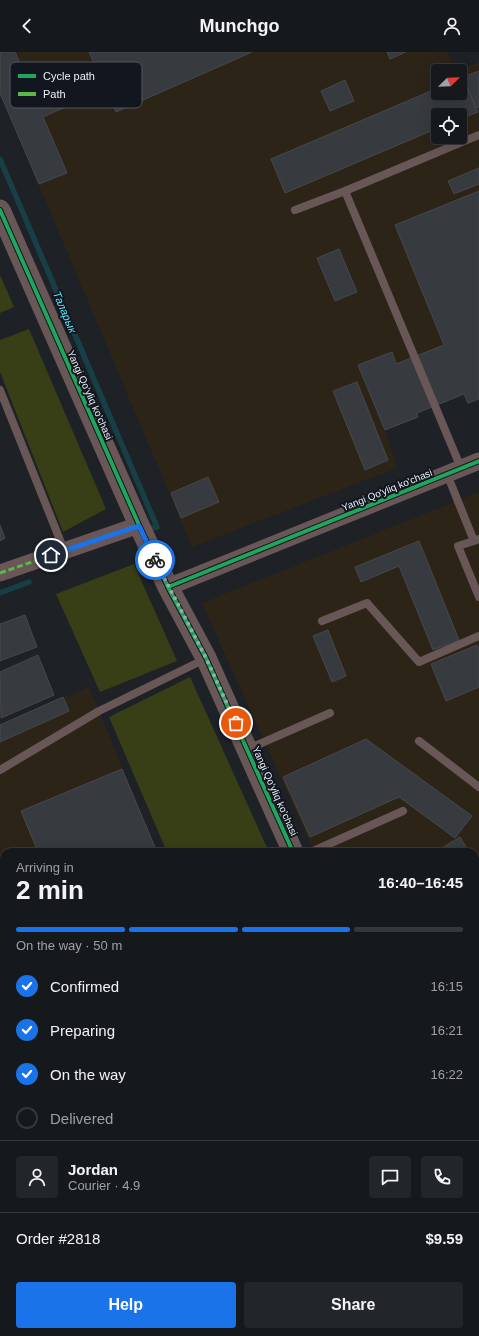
<!DOCTYPE html>
<meta charset="utf-8">
<style>
body{margin:0;font-family:Helvetica,sans-serif;background:#232629;color:#f1f3f6;height:100vh;display:flex;flex-direction:column;font-size:15px;white-space:nowrap}
*{box-sizing:border-box;margin:0}
p{font-size:13px;color:#9ea0a3}
.icon{flex:none;width:22px;height:22px;fill:none;stroke:currentColor;stroke-width:2;stroke-linecap:round;stroke-linejoin:round}
.map{position:relative;flex:1;overflow:hidden}
.side{position:absolute;left:0px;top:796px;width:479px;height:488px;display:flex;flex-direction:column;background:#16191c;border-radius:12px 12px 0 0;box-shadow:0 4px 16px #0002,0 0 0 1px #35383b}
.side>*{flex:none}
.needle{width:26px;rotate:67deg}
.fabs{position:absolute;left:431px;top:12px;display:grid;gap:8px}
.fabs a{display:grid;place-items:center;width:36px;height:36px;border-radius:4px;background:#16191c;box-shadow:0 4px 16px #0002,0 0 0 1px #35383b;font-size:20px}
.pin{position:absolute;display:grid;place-items:center;width:34px;height:34px;color:#fff;margin:-17px;border:2px solid #fff;border-radius:50%;box-shadow:0 1px 4px #0007}
.courier{position:absolute;display:grid;place-items:center;width:40px;height:40px;margin:-20px;border:3px solid #1a73e8;border-radius:50%;background:#fff;color:#222;box-shadow:0 1px 5px #0007}
.overview em{font-style:normal;font-weight:600}
.overview div{display:flex;flex-direction:column-reverse}
.overview{display:flex;align-items:center;justify-content:space-between;height:68px;padding:0 16px}
h1{font-size:26px;font-weight:600;line-height:30px}
.bar{display:grid;grid-template-columns:repeat(4,1fr);gap:6px 4px;align-content:center;height:48px;padding:0 16px}
.bar i{height:5px;border-radius:3px;background:#35383b}
.bar .active{background:#1a73e8}
.bar p{grid-column:span 4}
.line{display:flex;align-items:center;gap:10px;padding:0 16px;border-top:1px solid #35383b}
.line div{flex:1}
.round{display:grid;place-items:center;flex:none;width:42px;height:42px;border-radius:4px;background:#232629}
ol{padding:0 16px;list-style:none}
li{display:flex;align-items:center;gap:12px;height:44px}
li p{margin-inline-start:auto}
li .icon{padding:4px;border-radius:50%;background:#1a73e8;color:#fff;stroke-width:4}
li:last-child{color:#9ea0a3}
li i{width:22px;height:22px;border:2px solid #35383b;border-radius:50%}
.button{display:flex;gap:8px;margin-top:auto;padding:8px 16px}
.button a{flex:1;height:46px;border-radius:4px;background:#1a73e8;color:#fff;font-size:16px;font-weight:600;line-height:46px;text-align:center}
.button a+a{background:#232629;color:#f1f3f6}
header{display:flex;justify-content:space-between;align-items:center;height:52px;padding:0 16px;background:#16191c;font-size:18px;font-weight:600}
.map>svg:first-child{display:block}
</style>
<header><svg class="icon" aria-label="back" viewBox="0 0 24 24"><path d="M15 5l-7 7 7 7"/></svg>Munchgo<svg class="icon" aria-label="person" viewBox="0 0 24 24"><circle cx="12" cy="8" r="4"/><path d="M4 21q1-7 8-7t8 7"/></svg></header>
<div class="map">
<svg width="479" height="1284" viewBox="0 0 479 1284">
<rect width="100%" height="100%" fill="#1e2126"/>
<path fill="#2d2418" fill-rule="evenodd" d="M0,0H447L456,19H438V41H460V19H458L479,10V347L468,351L464,342L417,361L418,365L385,378L397,416L192,495L0,41ZM438,63H460V85H438Z
M479,440V1186L475,1177V800H314L202,551Z
M89,635L157,800H4V1280H365L367,1284H0V673Z"/>
<path fill="#383e16" d="M0,223L14,255L0,261Z
M29,277L106,457L63,480L0,320V288Z
M134,512L177,609L100,640L56,542Z
M190,625L269,800H167L109,665Z
M390,1280H468L470,1284H382Z"/>
<g fill="none" stroke-linecap="round" stroke-linejoin="round">
<path stroke="#163f46" stroke-width="5.5" d="M0,107L157,475L153,476
M0,541L29,530"/>
</g>
<path fill="#373a3e" stroke="#46484c" d="M0,0H15L29,32L56,21L70,53L43,65L67,121L39,132L0,41Z
M89,0H252L116,60Z
M387,0H406L390,7Z
M479,19V55L476,56L463,25Z
M463,25L478,60L460,67V63H438V76L285,141L271,107L438,36V41H460V26Z
M345,28L354,49L330,59L321,39Z
M479,116V132L454,142L448,129Z
M479,139V347L468,351L464,342L417,361L418,365L385,378L358,313L392,300L396,312L444,293L395,173Z
M339,197L357,240L335,249L317,206Z
M357,330L388,408L365,418L333,339Z
M208,425L219,450L181,466L171,441Z
M0,473L5,486L0,489Z
M419,489L459,588L433,598L399,514L361,530L355,515Z
M25,563L37,595L0,609V572Z
M328,578L346,624L332,630L313,584Z
M477,593L479,597V635L446,649L431,612Z
M38,603L54,643L1,666L0,620Z
M63,645L69,659L0,690V673Z
M366,687L472,764L455,786L399,745L310,785L283,725Z
M122,717L157,800H38L21,759Z
M460,785L469,800H435Z
M479,862V929L475,931V865Z
M479,929V956L475,958V931Z
M479,985V1054L475,1056V987Z
M4,1193V1260L0,1251V1195Z
M13,1280H75L77,1284H14Z
M161,1280H250L241,1284H162Z"/>
<g fill="none" stroke-linecap="round" stroke-linejoin="round">
<path stroke="#695757" stroke-width="8" d="M345,139L461,416
M295,158L345,139L479,83
M0,338L64,498
M447,422L474,489L479,487
M474,489L458,494L479,545
M322,569L367,551L419,610L479,584
M419,689L479,735
M248,697L330,661
M0,718L99,659L205,607
M311,800L403,759
M0,833L4,842
M475,1073L479,1071
M0,1091L4,1089
M125,1280L126,1284
M327,1284L337,1280"/>
<path stroke="#695757" stroke-width="17" d="M0,521L139,473
M168,535L479,409"/>
<path stroke="#695757" stroke-width="21" d="M0,158L139,473L168,535L206,606L293,800
M475,1230L479,1241"/>
<path stroke="#58b947" stroke-width="3" stroke-dasharray="6 3" stroke-linecap="butt" d="M0,521L139,473"/>
<defs>
<path id="cycleway" d="M0,158L139,473L168,535L206,606L293,800
M168,535L479,409"/>
</defs>
<use href="#cycleway" stroke="#11161f" stroke-width="6"/>
<use href="#cycleway" stroke="#20a55d" stroke-width="4"/>
</g>
<g fill="none" stroke-linecap="round" stroke-linejoin="round">
<path stroke="#a3a7ad" stroke-width="4" stroke-dasharray="0 7.2" d="M155,508L206,606L236,671"/>
<path stroke="#1a73e8" stroke-width="5" d="M51,503L139,474L155,508"/>
</g>
<g text-anchor="middle" dominant-baseline="central" stroke-width="4" stroke-linejoin="round" paint-order="stroke">
<g font-size="10" fill="#ebeff6" stroke="#11161f">
<text transform="translate(90 343) rotate(66)">Yangi Qo'yliq ko'chasi</text>
<text transform="translate(387 438) rotate(-22)">Yangi Qo'yliq ko'chasi</text>
<text transform="translate(275 739) rotate(66)">Yangi Qo'yliq ko'chasi</text>
</g>
<g font-size="11" font-style="italic" fill="#5ae7fe" stroke="#11161f">
<text transform="translate(65 260) rotate(67)">Таларык</text>
</g>
</g>
<rect x="10" y="10" width="132" height="46" rx="6" fill="#11161f" stroke="#525760" stroke-width="1"/>
<rect x="18" y="22" width="18" height="4" fill="#20a55d"/>
<rect x="18" y="40" width="18" height="4" fill="#58b947"/>
<g font-size="11" fill="#ebeff6">
<text x="43" y="28">Cycle path</text>
<text x="43" y="46">Path</text>
</g>
</svg>
<div class="fabs">
<a><svg class="needle" viewBox="-14 -14 28 28"><path d="M0-13l5 13h-10z" fill="#e53935"/><path d="M0 13l5-13h-10z" fill="#9ea0a3"/></svg></a>
<a><svg class="icon" aria-label="locate" viewBox="0 0 24 24"><circle cx="12" cy="12" r="6"/><path d="M12 2v4M12 18v4M2 12h4M18 12h4"/></svg></a>
</div>
<div class="pin" style="left:236px;top:671px;background:#ea580c"><svg class="icon" aria-label="bag" viewBox="0 0 24 24"><path d="M5 8h14l-1 12H6zM9 8a3 3 0 0 1 6 0"/></svg></div>
<div class="pin" style="left:51px;top:503px;background:#1f2937"><svg class="icon" aria-label="home" viewBox="0 0 24 24"><path d="M3 11l9-7 9 7M6 9v11h12V9"/></svg></div>
<div class="courier" style="left:155px;top:508px"><svg class="icon" aria-label="bike" viewBox="0 0 24 24"><circle cx="6" cy="16" r="4"/><circle cx="18" cy="16" r="4"/><path d="M6 16l4-8h5l3 8M10 8l3 8H6M13 5h3"/></svg></div>
<section class="side">
<div class="overview"><div><h1>2 min</h1><p>Arriving in</p></div><em>16:40–16:45</em></div>
<div class="bar"><i class="active"></i><i class="active"></i><i class="active"></i><i></i><p>On the way · 50 m</p></div>
<ol>
<li><svg class="icon" aria-label="check" viewBox="0 0 24 24"><path d="M5 12l5 5 9-10"/></svg>Confirmed<p>16:15</p></li>
<li><svg class="icon" aria-label="check" viewBox="0 0 24 24"><path d="M5 12l5 5 9-10"/></svg>Preparing<p>16:21</p></li>
<li><svg class="icon" aria-label="check" viewBox="0 0 24 24"><path d="M5 12l5 5 9-10"/></svg>On the way<p>16:22</p></li>
<li><i></i>Delivered</li>
</ol>
<div class="line" style="height:72px"><a class="round"><svg class="icon" aria-label="person" viewBox="0 0 24 24"><circle cx="12" cy="8" r="4"/><path d="M4 21q1-7 8-7t8 7"/></svg></a><div><b>Jordan</b><p>Courier · 4.9</p></div><a class="round"><svg class="icon" aria-label="chat" viewBox="0 0 24 24"><path d="M4 5h16v11H9l-5 4z"/></svg></a><a class="round"><svg class="icon" aria-label="phone" viewBox="0 0 24 24"><path d="M5 4h4l2 5-3 2q2 4 5 5l2-3 5 2v4C11 20 4 13 5 4z"/></svg></a></div>
<div class="line" style="height:52px"><div>Order #2818</div><b>$9.59</b></div>
<div class="button"><a>Help</a><a>Share</a></div>
</section>
</div>
